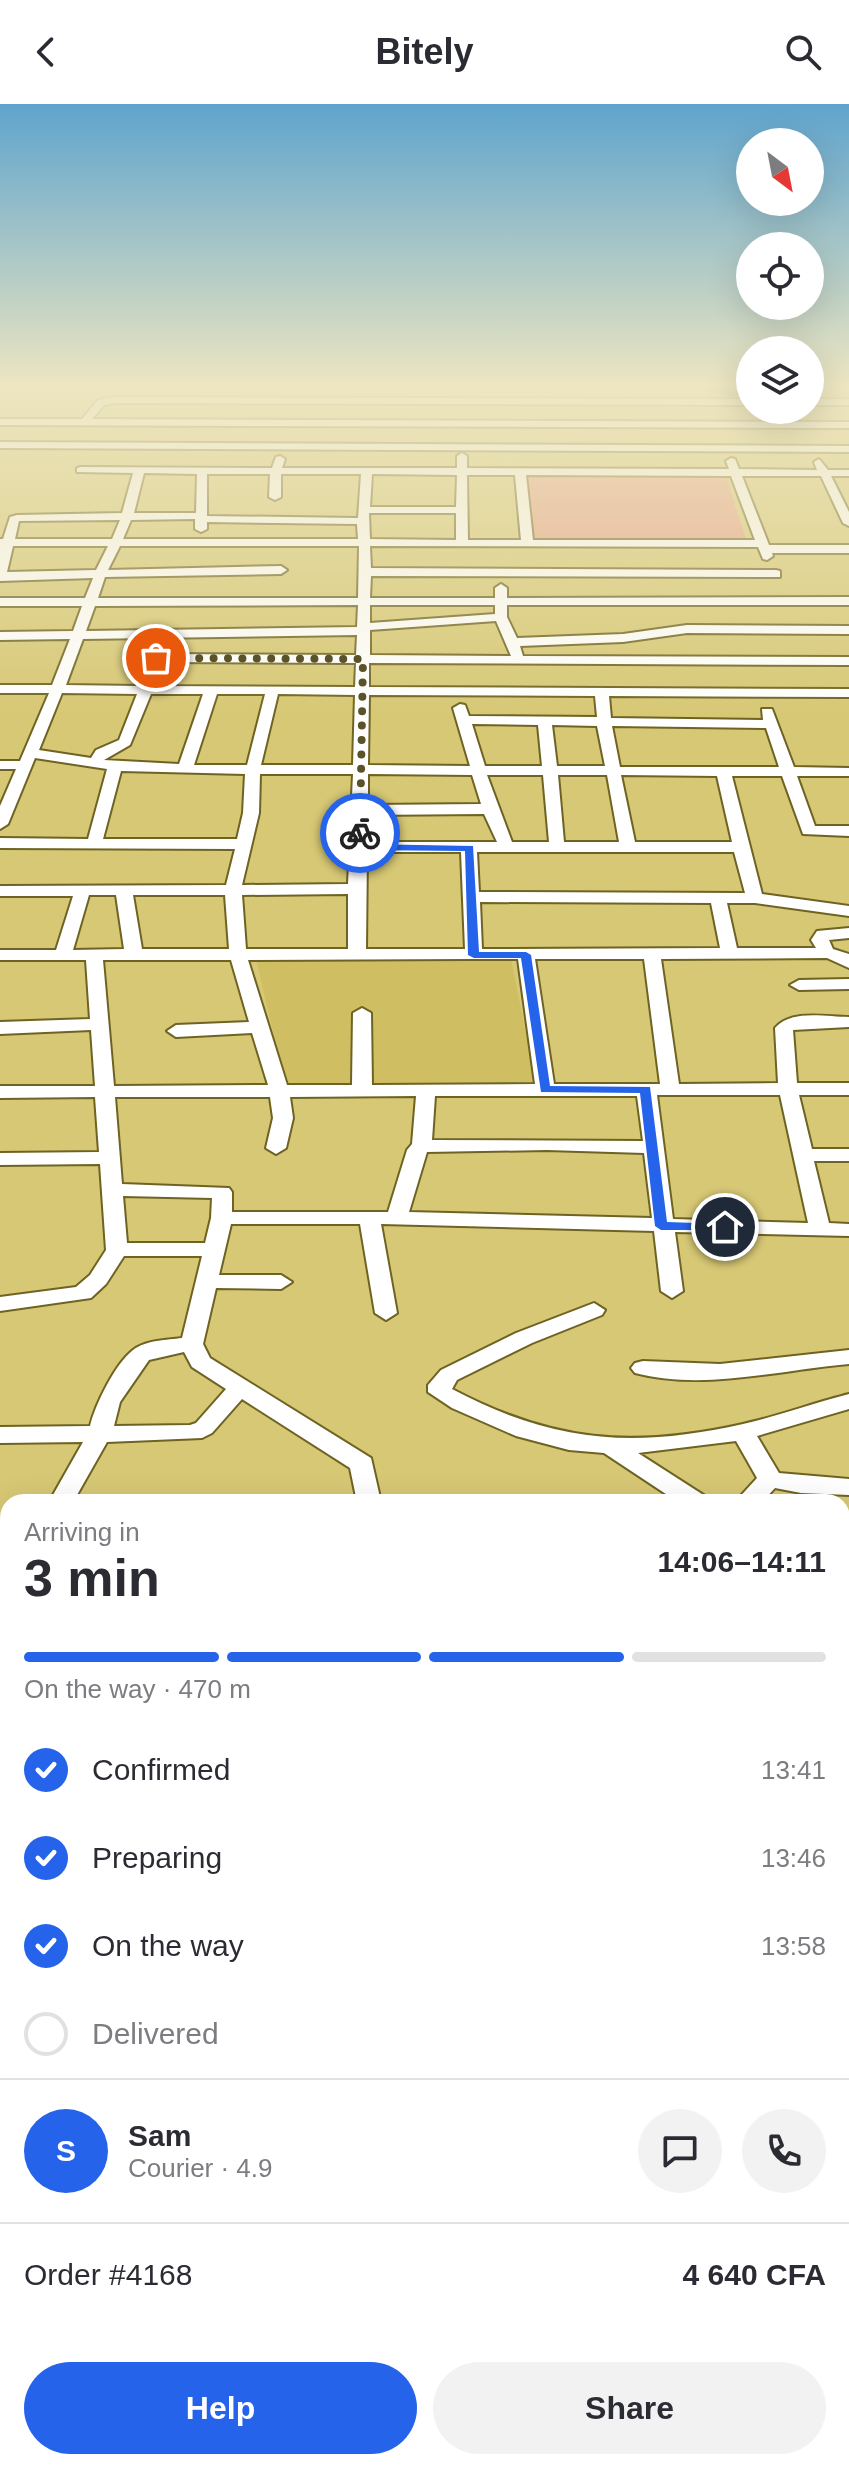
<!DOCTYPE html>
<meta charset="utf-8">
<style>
body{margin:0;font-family:Arial,sans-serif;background:#f2f2f3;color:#2b2b33;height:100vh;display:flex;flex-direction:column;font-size:30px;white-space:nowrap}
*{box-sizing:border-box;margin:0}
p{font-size:26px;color:#7c7c81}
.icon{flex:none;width:44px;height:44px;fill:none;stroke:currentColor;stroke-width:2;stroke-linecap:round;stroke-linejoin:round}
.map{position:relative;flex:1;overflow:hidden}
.details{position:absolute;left:0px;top:1390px;width:850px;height:976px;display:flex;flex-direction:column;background:#fff;border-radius:24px 24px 0 0;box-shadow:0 8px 32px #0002}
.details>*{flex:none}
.needle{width:52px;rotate:148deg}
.tools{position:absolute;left:736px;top:24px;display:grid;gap:16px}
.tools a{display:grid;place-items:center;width:88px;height:88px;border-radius:50%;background:#fff;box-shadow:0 8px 32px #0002;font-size:40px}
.pin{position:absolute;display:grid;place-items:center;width:68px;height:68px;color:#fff;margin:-34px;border:4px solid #fff;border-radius:50%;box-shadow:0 2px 8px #0007}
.courier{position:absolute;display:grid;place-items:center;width:80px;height:80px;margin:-40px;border:6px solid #2563eb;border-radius:50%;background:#fff;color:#222;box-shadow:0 2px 10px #0007}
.headline em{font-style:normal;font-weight:700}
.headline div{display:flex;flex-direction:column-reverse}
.headline{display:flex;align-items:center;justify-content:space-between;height:136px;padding:0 24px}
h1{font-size:52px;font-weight:700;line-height:60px}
.bar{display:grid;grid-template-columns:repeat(4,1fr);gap:12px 8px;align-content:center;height:96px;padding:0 24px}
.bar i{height:10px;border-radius:6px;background:#e1e1e2}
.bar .current{background:#2563eb}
.bar p{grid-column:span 4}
.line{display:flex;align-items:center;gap:20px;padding:0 24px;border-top:2px solid #e1e1e2}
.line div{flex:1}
.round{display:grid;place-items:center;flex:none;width:84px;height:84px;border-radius:42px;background:#f2f2f3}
ol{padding:0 24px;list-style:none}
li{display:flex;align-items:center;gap:24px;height:88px}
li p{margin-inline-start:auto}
li .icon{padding:8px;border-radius:50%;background:#2563eb;color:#fff;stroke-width:4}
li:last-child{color:#7c7c81}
li i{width:44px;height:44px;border:4px solid #e1e1e2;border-radius:50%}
.button{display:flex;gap:16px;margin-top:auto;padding:16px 24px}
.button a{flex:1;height:92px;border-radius:48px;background:#2563eb;color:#fff;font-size:32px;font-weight:700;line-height:92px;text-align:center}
.button a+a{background:#f2f2f3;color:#2b2b33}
header{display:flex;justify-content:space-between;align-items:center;height:104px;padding:0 24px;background:#fff;font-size:36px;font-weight:700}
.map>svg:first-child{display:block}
</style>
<header><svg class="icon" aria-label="back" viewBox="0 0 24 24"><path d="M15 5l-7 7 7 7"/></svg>Bitely<svg class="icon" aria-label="search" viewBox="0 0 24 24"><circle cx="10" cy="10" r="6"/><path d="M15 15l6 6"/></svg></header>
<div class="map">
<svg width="849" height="2366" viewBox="0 0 849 2366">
<rect width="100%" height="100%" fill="#d7c875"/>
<path fill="#d0bf62" d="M262,854L511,855L536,979L366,981L369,907L356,908L357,980H285L257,859Z"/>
<path fill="#e79f87" d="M527,371L726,372L747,439L531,437Z"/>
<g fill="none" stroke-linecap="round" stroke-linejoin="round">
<defs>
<path id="minor" d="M116,293L750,295V301L116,299L104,301L92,315L849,318V324L0,321V315H82L98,296Z
M810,295H849V301H810Z
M0,338L849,342V348L0,344Z
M462,349L467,352V364L729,365L726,357L731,354L735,355L739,365L817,366L814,358L819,355L828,366H849V372H831L849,408V422L843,419L821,372H742L769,441H849V449H772L773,452L767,456L763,455L758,443L370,442L371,464L776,466L780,467V473L371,472L370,494H495V484L501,480L507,484V494L849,493V501H507V513L517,534L623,530L687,521L849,522V530L687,529L623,538L520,542L523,552L849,553V561L369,559V583L849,585V593L609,592L611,614L763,616L762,605H772L794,663L849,664V672H797L815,722H849V732L803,730L782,672H732L762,790L849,802V812L755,799H727L737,844H816L811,836L817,827L849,824V834L829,836L833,845L849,850V864L827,854L661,855L679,980L778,979L775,924C791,905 826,913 849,913V923L793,926L797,979H849V991H799L812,1045H849V1057H814L829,1119L849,1120V1132L675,1128L683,1187L672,1194L661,1187L654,1127L381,1120L397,1209L386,1216L375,1209L360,1120H231L219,1171H281L292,1178L281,1185L216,1184L203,1240L210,1254L371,1354L381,1398H357L350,1364L242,1295L212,1329L202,1334L107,1338L73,1398H49L83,1338L0,1339V1323L90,1322C95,1301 115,1260 133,1246C146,1236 167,1236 182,1234L202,1152H124L106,1180L91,1194L0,1207V1193L76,1183L90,1171L106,1146L100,1060L0,1061V1049L99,1048L95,993L0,994V982H95L91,926L0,930V918L90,915L86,856H0V846H56L73,792H0V782L226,781L235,745L0,744V734L88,735L107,665L35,654L8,720L0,725V702L16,665H0V657H20L49,589H0V581H52L70,535L0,536V528L73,527L82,502H0V494H85L93,474L0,477V435H3L10,413L17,411L122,409L133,369L77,368V364L81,363L272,364L276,353L280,352L285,355L282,364H457V352ZM144,369L197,370L196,409H134ZM207,370H270L269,393L275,396L281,393V370H361L358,414L207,412ZM372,370L457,371L456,403H370ZM467,371H515L521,436H468ZM526,371L731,372L755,436H533ZM369,409H456V436L370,435ZM195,415V425L201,428L207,425V418L357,420L358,435H123L131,416ZM120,416L112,435H15L19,417ZM13,442H108L96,466L7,468ZM120,442H359L358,494H98L105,473L281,470L287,466L281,462L108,466ZM358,501L357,523L86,527L95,502ZM370,501H495V510L370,519ZM496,517L511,552L370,551V526ZM357,531L356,551L156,550L149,554L156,558L356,559L355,583L154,582L157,574L150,570L145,571L140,582L66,581L83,535ZM62,589L137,590L119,636L96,646L91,654L39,646ZM151,590H203L179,660L104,656L130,641ZM217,590H265L247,661H194ZM278,590L355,591L353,661H261ZM369,591L595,592L597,613L469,612L465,601L460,600L453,604L470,662L368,661ZM472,620L538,621L542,662H485ZM552,621L597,622L605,662H557ZM612,622L766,624L779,663H620ZM121,667L245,670L243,709L237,735H103ZM260,670H353L348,780L242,781L259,709ZM368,670L472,671L481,700L368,701ZM487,671H543L549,738H512ZM558,671H607L619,738H564ZM621,671L717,672L732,738H635ZM484,710L497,738H367V711ZM367,748H461L465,845H366ZM477,748H734L745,789L479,788ZM348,790V845H246L242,791ZM89,791H116L124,845L73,846ZM133,791H225L229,845H142ZM480,798L711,799L720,844L482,845ZM469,855H518L535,980L372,981L371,909L362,904L353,909L352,981H287L248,856ZM535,855H644L660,980H554ZM103,856H231L249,918L176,921L167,927L176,933L252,929L268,981L114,982ZM657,991H780L808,1119L673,1115ZM416,992L412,1040L407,1046L388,1108H232V1088L229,1084L122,1080L115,993H270L273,1014L266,1044L276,1050L286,1044L293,1014L290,993ZM435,992H637L643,1037L432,1036ZM547,1046L644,1049L652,1114L409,1108L427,1048ZM123,1092L212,1094L211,1114L205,1139H127ZM184,1248L192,1263L226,1285L196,1319L190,1321L114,1322L120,1298L149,1256Z
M849,875V885L799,886L790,881L799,876Z
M594,1199L605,1206L602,1211L532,1239L457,1276L452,1285C552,1338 632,1345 743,1320C779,1312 813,1299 849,1290V1305L757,1332L779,1369L849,1375V1391L801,1389L775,1384L762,1398H735L757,1374L736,1337L638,1349L705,1392L708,1398H678L604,1349L569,1346L516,1332L452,1304L428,1288V1281L441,1266L516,1229Z
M849,1246V1260C779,1266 704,1287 635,1269L631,1264L635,1259L643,1257L720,1260Z
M0,1461H8V1479H0Z
M849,1503V1523L842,1525V1505Z
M842,1544L849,1546V1573L842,1571Z
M8,1613V1635L0,1636V1614Z
M849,1622V1675L842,1677V1625Z
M8,1655V1677L0,1678V1656Z
M849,1833V1865L842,1867V1835Z
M0,1919L8,1921V1949L0,1947Z
M849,2100V2132L842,2133V2101Z
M0,2132L8,2135V2169L0,2166Z
M36,2358H74V2366H36Z
M336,2358H374L375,2366H337Z
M633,2358H671L674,2366H636Z"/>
</defs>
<use href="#minor" stroke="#6e6323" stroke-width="4"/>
<use href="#minor" fill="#fff" fill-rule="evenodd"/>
</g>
<path fill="#8c8142" d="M690,282H750L733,292L690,284Z"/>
<path fill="#6e652e" d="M734,282H750V287L733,292Z"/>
<linearGradient id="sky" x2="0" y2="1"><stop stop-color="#5fa4cd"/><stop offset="0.46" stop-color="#ede6c1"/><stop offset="1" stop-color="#ede6c1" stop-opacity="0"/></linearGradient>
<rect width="849" height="613" fill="url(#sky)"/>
<path fill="#2563eb" d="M360,726L364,729V740L473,742L479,848H526L531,851L550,982L650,983L667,1118L725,1120L729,1121V1126H661L655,1122L640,989L541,988L521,854H474L468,851L465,747L359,746L355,743V729Z"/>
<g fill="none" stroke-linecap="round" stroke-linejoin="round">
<path stroke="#5a5229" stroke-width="8" stroke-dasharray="0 14.4" d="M156,554L363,555L360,729"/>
</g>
</svg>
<div class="tools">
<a><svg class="needle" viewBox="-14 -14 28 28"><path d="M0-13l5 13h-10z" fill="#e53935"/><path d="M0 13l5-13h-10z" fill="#7c7c81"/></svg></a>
<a><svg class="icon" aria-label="locate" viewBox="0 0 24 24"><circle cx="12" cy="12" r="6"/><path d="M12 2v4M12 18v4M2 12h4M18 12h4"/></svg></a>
<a><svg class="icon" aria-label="layers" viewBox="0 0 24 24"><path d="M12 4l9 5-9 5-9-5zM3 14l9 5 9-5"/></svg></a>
</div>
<div class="pin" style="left:156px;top:554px;background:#ea580c"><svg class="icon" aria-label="bag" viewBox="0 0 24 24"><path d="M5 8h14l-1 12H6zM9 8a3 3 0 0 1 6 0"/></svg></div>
<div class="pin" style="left:725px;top:1123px;background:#1f2937"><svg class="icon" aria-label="home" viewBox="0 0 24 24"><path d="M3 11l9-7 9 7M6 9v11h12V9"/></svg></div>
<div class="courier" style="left:360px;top:729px"><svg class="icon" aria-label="bike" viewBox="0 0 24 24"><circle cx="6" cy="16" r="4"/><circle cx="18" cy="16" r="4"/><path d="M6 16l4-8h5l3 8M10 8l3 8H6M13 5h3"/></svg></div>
<section class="details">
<div class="headline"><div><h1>3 min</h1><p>Arriving in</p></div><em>14:06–14:11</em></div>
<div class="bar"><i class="current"></i><i class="current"></i><i class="current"></i><i></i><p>On the way · 470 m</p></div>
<ol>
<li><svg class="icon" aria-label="check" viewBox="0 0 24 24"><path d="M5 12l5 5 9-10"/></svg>Confirmed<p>13:41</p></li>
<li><svg class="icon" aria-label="check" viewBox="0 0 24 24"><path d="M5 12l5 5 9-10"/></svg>Preparing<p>13:46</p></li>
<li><svg class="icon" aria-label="check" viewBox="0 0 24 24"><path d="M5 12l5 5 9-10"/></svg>On the way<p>13:58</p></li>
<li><i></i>Delivered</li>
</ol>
<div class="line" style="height:144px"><b class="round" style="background:#2563eb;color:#fff">S</b><div><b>Sam</b><p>Courier · 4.9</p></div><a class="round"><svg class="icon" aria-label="chat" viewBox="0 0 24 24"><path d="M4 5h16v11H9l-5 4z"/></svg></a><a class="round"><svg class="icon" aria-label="phone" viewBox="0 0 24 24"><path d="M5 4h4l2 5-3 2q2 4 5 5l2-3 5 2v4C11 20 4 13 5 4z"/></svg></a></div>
<div class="line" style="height:104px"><div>Order #4168</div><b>4 640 CFA</b></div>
<div class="button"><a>Help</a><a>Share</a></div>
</section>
</div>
